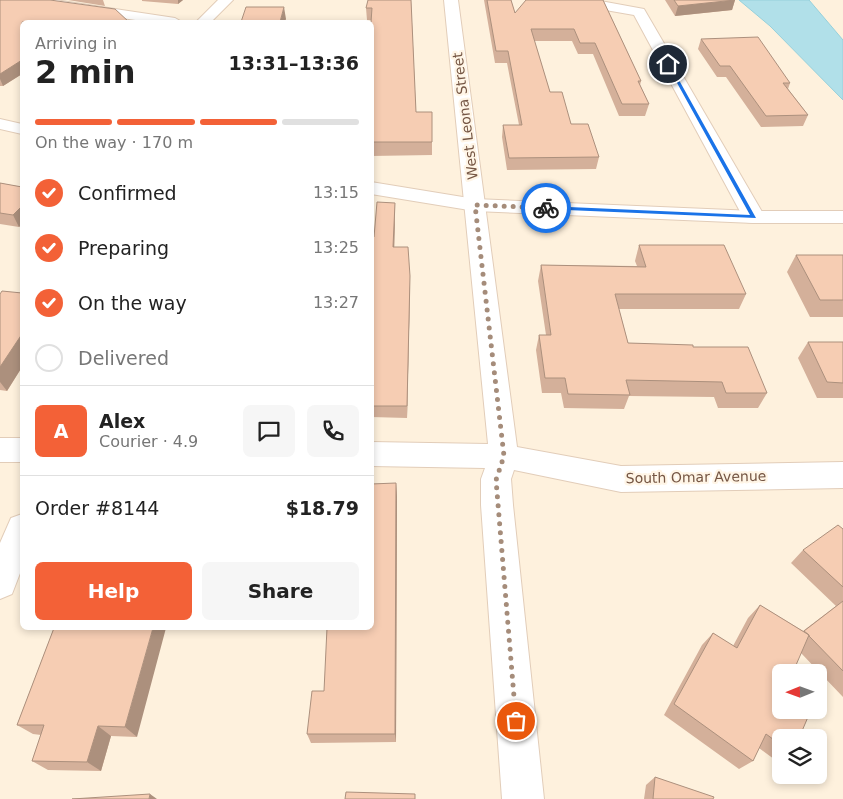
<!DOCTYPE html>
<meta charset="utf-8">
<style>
body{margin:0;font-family:"DejaVu Sans",sans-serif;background:#f6f6f6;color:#222;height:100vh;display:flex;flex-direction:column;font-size:19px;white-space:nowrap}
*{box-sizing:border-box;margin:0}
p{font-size:16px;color:#767676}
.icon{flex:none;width:28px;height:28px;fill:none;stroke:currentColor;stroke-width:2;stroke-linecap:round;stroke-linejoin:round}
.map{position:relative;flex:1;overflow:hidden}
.drawer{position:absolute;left:20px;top:20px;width:354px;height:610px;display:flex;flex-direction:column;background:#fff;border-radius:8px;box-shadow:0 2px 8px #0003}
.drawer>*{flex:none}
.needle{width:32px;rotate:269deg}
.controls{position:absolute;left:772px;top:664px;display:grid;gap:10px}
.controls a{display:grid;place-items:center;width:55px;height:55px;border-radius:8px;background:#fff;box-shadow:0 2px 8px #0003;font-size:25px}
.pin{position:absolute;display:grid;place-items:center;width:42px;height:42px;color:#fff;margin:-21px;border:2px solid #fff;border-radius:50%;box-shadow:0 1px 5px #0007}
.courier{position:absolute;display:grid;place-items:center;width:50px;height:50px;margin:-25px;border:4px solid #1a73e8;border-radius:50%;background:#fff;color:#222;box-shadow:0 1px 6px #0007}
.head em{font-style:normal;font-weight:600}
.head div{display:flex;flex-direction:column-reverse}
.head{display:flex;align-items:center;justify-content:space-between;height:85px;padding:0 15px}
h1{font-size:32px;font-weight:600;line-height:38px}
.bar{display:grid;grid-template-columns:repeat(4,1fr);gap:8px 5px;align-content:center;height:60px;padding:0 15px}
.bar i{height:6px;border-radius:4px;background:#e0e0e0}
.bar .on{background:#f36137}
.bar p{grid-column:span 4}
.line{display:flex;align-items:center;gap:12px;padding:0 15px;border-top:1px solid #e0e0e0}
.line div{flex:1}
.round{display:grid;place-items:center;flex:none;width:52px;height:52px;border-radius:8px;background:#f6f6f6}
ol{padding:0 15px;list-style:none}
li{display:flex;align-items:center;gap:15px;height:55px}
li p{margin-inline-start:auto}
li .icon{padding:5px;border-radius:50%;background:#f36137;color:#fff;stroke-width:4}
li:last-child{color:#767676}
li i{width:28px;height:28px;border:2px solid #e0e0e0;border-radius:50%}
.cta{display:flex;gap:10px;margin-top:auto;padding:10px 15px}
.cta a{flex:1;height:58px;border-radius:8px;background:#f36137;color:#fff;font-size:20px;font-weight:600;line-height:58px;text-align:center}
.cta a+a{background:#f6f6f6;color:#222}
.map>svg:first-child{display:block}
</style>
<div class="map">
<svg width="843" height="799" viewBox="0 0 843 799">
<rect width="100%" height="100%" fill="#fef1dd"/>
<path fill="#b1e0e9" stroke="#96d0db" d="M739,0H809L843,40V100L770,26Z"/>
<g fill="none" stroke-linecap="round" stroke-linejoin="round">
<defs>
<path id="minor" d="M20,0H55L175,18L182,22H149L27,4Z
M218,0H233L211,22H196Z
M444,0H458L517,447L621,466L843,462V488L621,492L514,470L511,479L513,505L544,799H502L481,505V479L485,468L371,466V442L488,444Z
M564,0H595L644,9L765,217L762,222L754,223L746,222L743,217L634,15L571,4Z
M0,438H22V462H0Z
M22,514V568L12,594L0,599V543L11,518Z"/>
<path id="tertiary" d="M0,119L22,124V134L0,129Z
M371,182L475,199L754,211H843V223H754L475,211L371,194Z"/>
</defs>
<use href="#minor" stroke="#e2cdb9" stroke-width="2"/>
<use href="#tertiary" stroke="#e2cdb9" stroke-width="2"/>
<use href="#minor" fill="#fff" fill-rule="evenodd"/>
<use href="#tertiary" fill="#fff" fill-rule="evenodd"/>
</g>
<path fill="#d4b09a" d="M0,0L22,22V74L3,86H0Z
M68,0H103L105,6Z
M142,0H183L178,4L142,1Z
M411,0L416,112H432V155L371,156V20H367L366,8Z
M484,0H511L515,13L603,0L641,81L640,85L649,104L645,116H619L593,54H578L572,41H534L550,92L571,124L599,157L596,169L507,170L502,137L503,125H519L507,63H495Z
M665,0H735L732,10L675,16Z
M701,39L790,83L788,89L808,115L803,126L761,127L726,77H717L698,49Z
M0,183L22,187V224L19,227L0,224Z
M395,203V214L394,247L410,288L407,418L371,417V237H374Z
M639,245L746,294L739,309H619L628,343L693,347L767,393L758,408H718L714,397L629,396L624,409L564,408L561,393H542L536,350L539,335H546L538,281L541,265L637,266L635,261Z
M796,255H843V317H810L787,272Z
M22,293V367L7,391L0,390V294Z
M808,342H843V398H817L798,358Z
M396,483L397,497L396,742L311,743L307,734L324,691Z
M843,529V697L801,653L781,672V760L778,762L759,748L753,761L739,769L664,715L702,645L713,633L733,646L748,618L760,605L803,631L836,606L791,563L803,550Z
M54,628L137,737L111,736L101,771L48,770L32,761L41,735L33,734L17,725Z
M655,777L713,799H644L646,785Z"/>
<path fill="#ac907d" d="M178,0H183L178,4Z
M735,0L732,10L675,16L678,6Z
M284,7L286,19L285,22H280Z
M22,60V74L3,86L0,79V74Z
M395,203V214L394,259L393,247Z
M21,207L22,210V224L19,227L13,215Z
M410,276V288L407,418V406Z
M22,334V367L7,391L0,382V367Z
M396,483L397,497L396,742L395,734Z
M153,628H166L137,737L125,727Z
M98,726L111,736L101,771L87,762Z
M150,794L157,799H149Z"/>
<path fill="#f6cdb3" stroke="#ac907d" d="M0,0H50L115,9L129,22H22V60L0,74Z
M368,0H411L416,112H432V142H371V22L372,8H366Z
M487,0H511L515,13L526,0H603L641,81H638L649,104H622L595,43H580L574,29H531L550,92H562L571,124H588L599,157L509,158L503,125H522L508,51H496Z
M674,0H735L678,6Z
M246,7H284L280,22H241Z
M758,37L790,83H783L808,115L766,116L730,66H720L701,39Z
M0,183L22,187V208L21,207L13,215L0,213Z
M377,202L395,203L393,247H408L410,276L407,406H371V237H374Z
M639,245H724L746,294H615L628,343L693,345V347H748L767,393H726L722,382L626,380L630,395L568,394L565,378H545L539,335H551L541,265L646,267Z
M796,255H843V300H820Z
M2,291L22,293V334L0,367V294Z
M808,342H843V383L827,382Z
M396,483L395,734H307L312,691H324L327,628H371V484Z
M838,525L843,529V587L803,550Z
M843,601V671L809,636V635L804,631Z
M760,605L809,635L793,672H781V710H811L799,738H781V745L766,734L753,761L674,704L713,633L737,648Z
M54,628H153L125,727L98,726L87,762L32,761L44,725H17Z
M655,777L714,797L713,799H653Z
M346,792L415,794V799H345Z
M150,794L149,799H72Z"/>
<path fill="#1a73e8" d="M666,63L670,64L756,218L543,209L546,206L750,215Z"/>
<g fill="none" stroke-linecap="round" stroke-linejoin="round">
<path stroke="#a58c7a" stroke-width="5" stroke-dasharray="0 9" d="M516,721L497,492L496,480L504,456L475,205L546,208"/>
</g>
<g text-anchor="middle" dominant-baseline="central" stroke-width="4.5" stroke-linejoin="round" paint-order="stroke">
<g font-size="14" fill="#755644" stroke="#fff5e6">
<text transform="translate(465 116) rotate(-97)">West Leona Street</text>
<text transform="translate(696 477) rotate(-1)">South Omar Avenue</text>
</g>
</g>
</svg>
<div class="controls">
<a><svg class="needle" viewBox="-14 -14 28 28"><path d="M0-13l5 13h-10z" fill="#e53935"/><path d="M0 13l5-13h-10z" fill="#767676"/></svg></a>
<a><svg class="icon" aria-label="layers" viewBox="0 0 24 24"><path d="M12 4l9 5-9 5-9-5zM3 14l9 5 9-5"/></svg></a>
</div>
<div class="pin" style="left:516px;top:721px;background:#ea580c"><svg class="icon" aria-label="bag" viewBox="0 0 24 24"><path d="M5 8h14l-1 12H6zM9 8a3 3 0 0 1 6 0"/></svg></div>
<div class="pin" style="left:668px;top:64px;background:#1f2937"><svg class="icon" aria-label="home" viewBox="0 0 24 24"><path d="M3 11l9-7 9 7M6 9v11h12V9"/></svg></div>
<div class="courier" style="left:546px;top:208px"><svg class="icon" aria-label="bike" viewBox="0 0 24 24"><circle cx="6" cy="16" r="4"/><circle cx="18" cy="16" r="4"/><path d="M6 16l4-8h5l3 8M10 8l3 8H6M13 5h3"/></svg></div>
<section class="drawer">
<div class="head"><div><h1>2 min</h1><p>Arriving in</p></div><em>13:31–13:36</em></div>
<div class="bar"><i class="on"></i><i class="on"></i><i class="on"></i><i></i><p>On the way · 170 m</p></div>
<ol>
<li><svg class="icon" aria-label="check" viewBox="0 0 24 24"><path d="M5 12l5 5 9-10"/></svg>Confirmed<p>13:15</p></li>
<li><svg class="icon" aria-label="check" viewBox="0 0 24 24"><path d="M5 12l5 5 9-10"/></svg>Preparing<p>13:25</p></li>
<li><svg class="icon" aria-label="check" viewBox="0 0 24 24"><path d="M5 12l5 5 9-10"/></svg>On the way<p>13:27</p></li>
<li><i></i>Delivered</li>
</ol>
<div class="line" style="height:90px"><b class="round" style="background:#f36137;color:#fff">A</b><div><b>Alex</b><p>Courier · 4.9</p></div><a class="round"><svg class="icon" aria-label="chat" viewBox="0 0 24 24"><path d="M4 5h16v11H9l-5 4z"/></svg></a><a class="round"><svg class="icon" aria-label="phone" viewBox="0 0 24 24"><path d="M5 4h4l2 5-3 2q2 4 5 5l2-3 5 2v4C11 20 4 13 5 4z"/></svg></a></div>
<div class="line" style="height:65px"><div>Order #8144</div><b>$18.79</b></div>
<div class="cta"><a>Help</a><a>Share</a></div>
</section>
</div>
